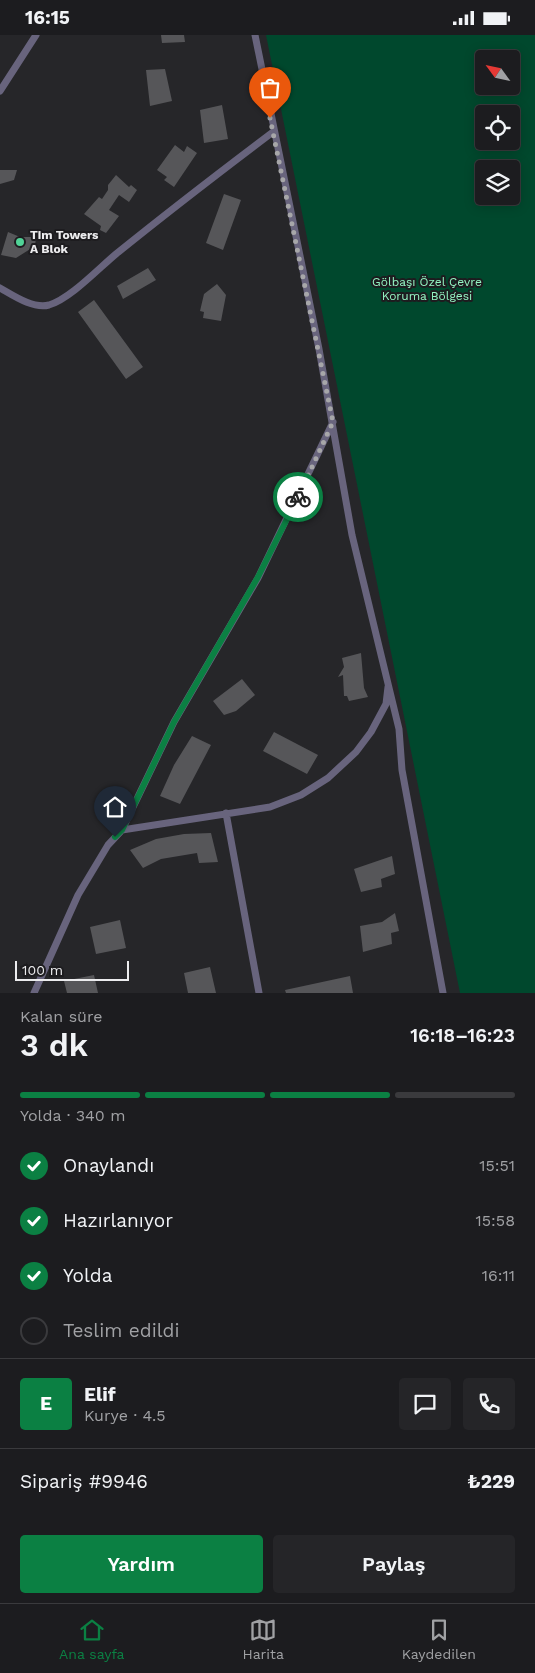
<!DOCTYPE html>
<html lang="tr">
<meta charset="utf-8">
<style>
body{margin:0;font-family:"Work Sans",sans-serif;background:#252528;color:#f1f3f6;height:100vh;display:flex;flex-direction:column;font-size:19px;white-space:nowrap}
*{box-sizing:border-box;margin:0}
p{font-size:16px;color:#a0a1a4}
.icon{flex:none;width:28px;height:28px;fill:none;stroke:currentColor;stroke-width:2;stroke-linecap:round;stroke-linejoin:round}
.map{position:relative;height:958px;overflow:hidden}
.panel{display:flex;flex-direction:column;background:#1c1c1f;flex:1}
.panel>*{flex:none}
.needle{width:32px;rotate:303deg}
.buttons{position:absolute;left:475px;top:15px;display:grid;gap:10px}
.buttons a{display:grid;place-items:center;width:45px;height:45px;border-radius:5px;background:#1c1c1f;box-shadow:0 2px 12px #0003,0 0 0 1px #3a3a3d;font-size:25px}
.scale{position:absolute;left:15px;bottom:12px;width:114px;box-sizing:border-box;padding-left:5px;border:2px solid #ececee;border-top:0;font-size:14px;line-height:18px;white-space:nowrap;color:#ececee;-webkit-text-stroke:4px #1d1c1f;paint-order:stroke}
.pin{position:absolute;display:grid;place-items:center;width:42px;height:42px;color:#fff;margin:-51px -21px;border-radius:50% 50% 50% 0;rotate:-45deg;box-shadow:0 0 5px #0007}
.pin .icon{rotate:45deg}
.courier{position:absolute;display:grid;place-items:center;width:50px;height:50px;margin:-25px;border:4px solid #0b8043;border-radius:50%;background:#fff;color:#222;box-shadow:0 1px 6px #0007}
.headline em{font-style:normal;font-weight:600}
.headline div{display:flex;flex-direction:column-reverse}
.headline{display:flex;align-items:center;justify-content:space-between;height:85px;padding:0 20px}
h1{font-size:32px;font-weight:600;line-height:38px}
.bar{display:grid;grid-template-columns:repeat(4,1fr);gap:8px 5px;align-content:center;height:60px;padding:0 20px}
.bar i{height:6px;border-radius:4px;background:#3a3a3d}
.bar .on{background:#0b8043}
.bar p{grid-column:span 4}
.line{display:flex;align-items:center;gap:12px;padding:0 20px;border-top:1px solid #3a3a3d}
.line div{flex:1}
.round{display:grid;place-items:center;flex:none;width:52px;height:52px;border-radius:5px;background:#252528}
ol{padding:0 20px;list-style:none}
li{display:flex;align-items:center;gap:15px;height:55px}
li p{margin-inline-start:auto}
li .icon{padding:5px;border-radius:50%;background:#0b8043;color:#fff;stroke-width:4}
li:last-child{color:#a0a1a4}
li i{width:28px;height:28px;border:2px solid #3a3a3d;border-radius:50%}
.cta{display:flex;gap:10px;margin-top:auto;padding:10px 20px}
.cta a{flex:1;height:58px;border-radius:5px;background:#0b8043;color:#fff;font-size:20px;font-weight:600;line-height:58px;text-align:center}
.cta a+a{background:#252528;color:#f1f3f6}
.status{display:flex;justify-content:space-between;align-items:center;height:35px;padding:0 25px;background:#1c1c1f;direction:ltr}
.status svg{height:14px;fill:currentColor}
.dock{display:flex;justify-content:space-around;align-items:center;height:70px;border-top:1px solid #3a3a3d;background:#1c1c1f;font-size:14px;color:#a0a1a4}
.dock a{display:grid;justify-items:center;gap:2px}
.dock .on{color:#0b8043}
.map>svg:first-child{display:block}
</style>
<div class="status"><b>16:15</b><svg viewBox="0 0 49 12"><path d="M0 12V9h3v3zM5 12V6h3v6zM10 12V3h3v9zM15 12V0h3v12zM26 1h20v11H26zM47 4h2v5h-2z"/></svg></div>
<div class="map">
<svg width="535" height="958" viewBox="0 0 535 958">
<rect width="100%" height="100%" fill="#262629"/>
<path fill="#00482d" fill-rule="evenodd" d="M266,0H535V958H460ZM484,24H511V51H484ZM484,79H511V106H484ZM484,134H511V161H484Z"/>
<path fill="#565659" d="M161,0H184L185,7L162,8Z
M165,34L172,66L150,71L146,35Z
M222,70L228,104L204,108L200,75Z
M175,110L184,117L187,111L197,118L174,152L164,145L167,142L157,135Z
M0,135H17L14,145L0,149Z
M116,140L129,152L131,150L137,155L129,167L119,160L109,175L119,181L106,198L100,195L101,191L84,179L99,162L102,164L108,155V150Z
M224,159L241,165L223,215L206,208Z
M8,197L20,202H36L35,211L16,223L1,220Z
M148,233L156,245L123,264L117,251Z
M217,249L226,260L221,286L203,283L204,277L200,276L204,259Z
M94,265L143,332L126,344L78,277Z
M361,618L364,653L368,662L349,666L347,661H344L343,640L338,642L344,632L342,623Z
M242,644L255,660L236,676L224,680L213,666Z
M274,697L318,720L307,739L263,716Z
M192,701L211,710L180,769L160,761L174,730Z
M211,798L218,827L199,828L197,818L161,824L143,833L130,815L156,804L184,799Z
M392,821L395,839L381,844L382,852L361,857L354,834Z
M395,878L399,896L391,898L392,909L363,917L360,891L382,887Z
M120,885L126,913L96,919L90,892Z
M210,932L216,958H188L184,938Z
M94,940L98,958H67L64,946Z
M350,941L353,958H286L285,955Z"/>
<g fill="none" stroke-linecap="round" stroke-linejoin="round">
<path stroke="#68647d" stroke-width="7" d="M255,0L319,314L352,500L399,694L402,735L443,958
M0,56L36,0
M0,253C14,261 33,274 49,270C70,264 99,233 116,219C168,177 220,137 273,97
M226,778L259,958
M122,795L270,772L301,760L328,743L356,717L371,697L386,669L388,652
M34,958L78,860L108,810L122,795L174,687L258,543L333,387"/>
</g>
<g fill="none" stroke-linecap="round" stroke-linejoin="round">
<path stroke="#a7a7a9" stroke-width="5" stroke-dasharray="0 9" d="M270,83L333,387L298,462"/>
<path stroke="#0b8043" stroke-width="6" d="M115,802L122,795L174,687L258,542L298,462"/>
</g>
<circle fill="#51d397" stroke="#1d1c1f" stroke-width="2" cx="20" cy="207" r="5"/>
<g text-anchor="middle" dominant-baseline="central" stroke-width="4" stroke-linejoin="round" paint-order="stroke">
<g font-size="12" font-weight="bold" fill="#ececee" stroke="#1d1c1f" text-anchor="start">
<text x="30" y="200">Tim Towers<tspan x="30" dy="14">A Blok</tspan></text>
</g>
<g font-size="12" fill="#94f5c3" stroke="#1d1c1f">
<text x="427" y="247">Gölbaşı Özel Çevre<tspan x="427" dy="14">Koruma Bölgesi</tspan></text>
</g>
</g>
</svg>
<div class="buttons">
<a><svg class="needle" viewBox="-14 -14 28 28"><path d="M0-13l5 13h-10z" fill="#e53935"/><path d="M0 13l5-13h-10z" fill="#a0a1a4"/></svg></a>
<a><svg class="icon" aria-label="locate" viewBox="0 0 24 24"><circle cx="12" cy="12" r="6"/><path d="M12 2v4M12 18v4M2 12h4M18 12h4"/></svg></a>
<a><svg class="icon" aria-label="layers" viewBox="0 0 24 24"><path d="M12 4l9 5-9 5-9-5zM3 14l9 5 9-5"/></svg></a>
</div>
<div class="scale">100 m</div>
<div class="pin" style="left:270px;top:83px;background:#ea580c"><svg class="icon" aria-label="bag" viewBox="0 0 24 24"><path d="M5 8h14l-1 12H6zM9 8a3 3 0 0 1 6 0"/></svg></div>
<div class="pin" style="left:115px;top:802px;background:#1f2937"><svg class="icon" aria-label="home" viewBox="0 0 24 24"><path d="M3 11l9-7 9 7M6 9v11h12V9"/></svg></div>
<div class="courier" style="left:298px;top:462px"><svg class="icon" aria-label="bike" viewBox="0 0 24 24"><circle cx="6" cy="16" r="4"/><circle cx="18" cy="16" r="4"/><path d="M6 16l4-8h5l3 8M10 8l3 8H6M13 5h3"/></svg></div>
</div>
<section class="panel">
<div class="headline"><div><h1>3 dk</h1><p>Kalan süre</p></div><em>16:18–16:23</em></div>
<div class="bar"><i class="on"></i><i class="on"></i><i class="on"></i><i></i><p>Yolda · 340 m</p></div>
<ol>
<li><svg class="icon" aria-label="check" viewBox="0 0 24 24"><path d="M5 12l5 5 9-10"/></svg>Onaylandı<p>15:51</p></li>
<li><svg class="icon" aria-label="check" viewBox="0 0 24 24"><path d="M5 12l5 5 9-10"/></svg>Hazırlanıyor<p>15:58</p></li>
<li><svg class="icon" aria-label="check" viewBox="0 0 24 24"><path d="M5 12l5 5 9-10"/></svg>Yolda<p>16:11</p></li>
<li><i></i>Teslim edildi</li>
</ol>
<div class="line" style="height:90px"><b class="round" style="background:#0b8043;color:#fff">E</b><div><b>Elif</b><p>Kurye · 4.5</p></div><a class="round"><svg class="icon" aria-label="chat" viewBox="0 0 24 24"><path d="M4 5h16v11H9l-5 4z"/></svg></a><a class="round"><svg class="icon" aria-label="phone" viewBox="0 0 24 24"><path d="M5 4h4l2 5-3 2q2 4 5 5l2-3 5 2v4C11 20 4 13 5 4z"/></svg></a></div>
<div class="line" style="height:65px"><div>Sipariş #9946</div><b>₺229</b></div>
<div class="cta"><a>Yardım</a><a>Paylaş</a></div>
</section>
<nav class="dock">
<a class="on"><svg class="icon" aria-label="home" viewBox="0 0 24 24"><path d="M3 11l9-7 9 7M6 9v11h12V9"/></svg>Ana sayfa</a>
<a><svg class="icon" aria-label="map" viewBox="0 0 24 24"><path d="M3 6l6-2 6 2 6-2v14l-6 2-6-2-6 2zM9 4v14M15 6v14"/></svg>Harita</a>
<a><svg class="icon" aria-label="saved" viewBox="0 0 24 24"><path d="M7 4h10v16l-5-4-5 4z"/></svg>Kaydedilen</a>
</nav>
